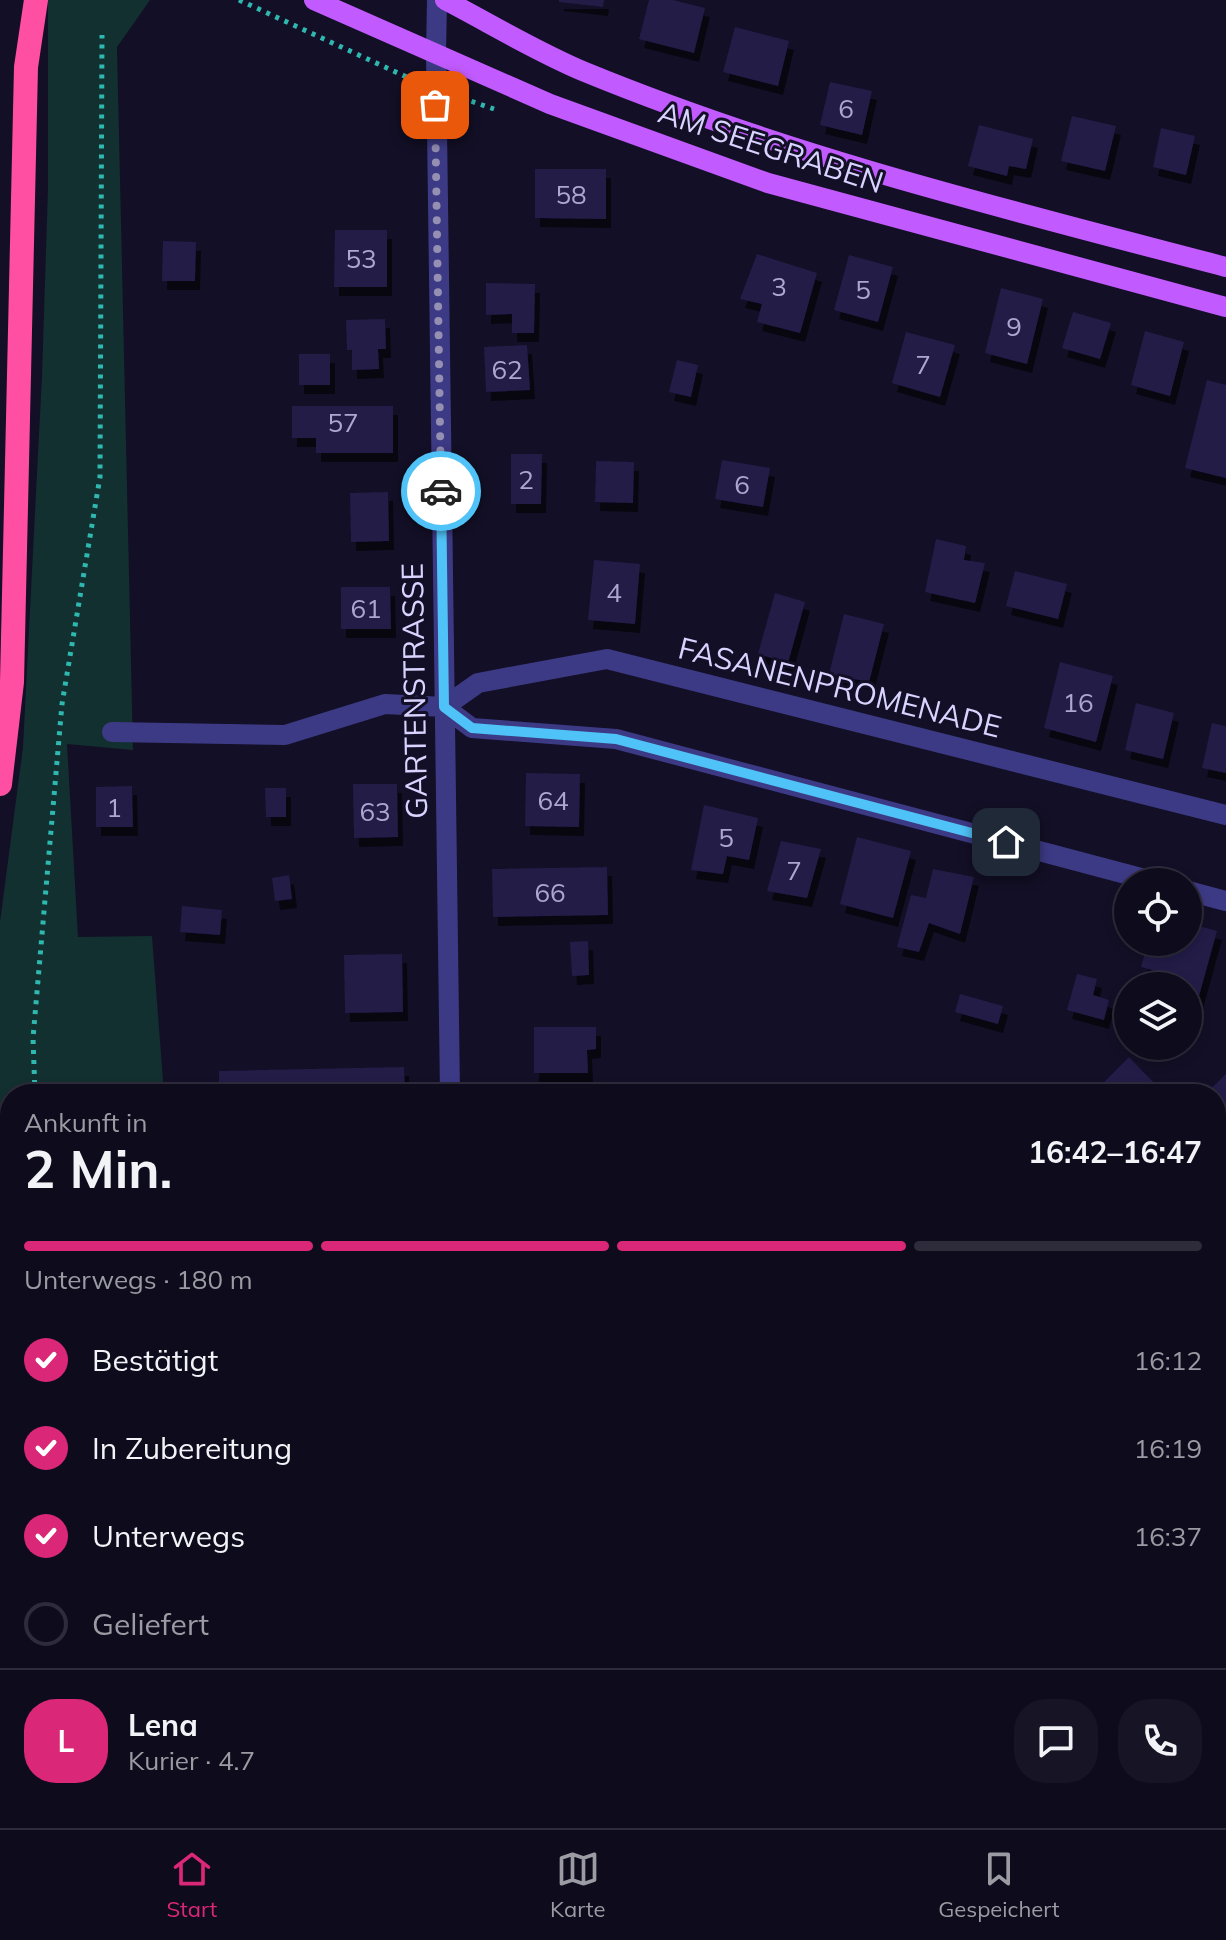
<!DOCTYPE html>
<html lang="de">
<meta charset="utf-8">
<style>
body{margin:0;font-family:Mulish,sans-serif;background:#171425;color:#f1f3f6;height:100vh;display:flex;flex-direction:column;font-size:30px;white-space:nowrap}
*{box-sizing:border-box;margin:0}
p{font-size:26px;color:#9b9ba3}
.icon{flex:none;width:44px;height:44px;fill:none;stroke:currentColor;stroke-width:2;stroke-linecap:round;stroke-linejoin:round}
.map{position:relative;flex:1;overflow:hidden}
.side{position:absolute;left:0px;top:1084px;width:1226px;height:744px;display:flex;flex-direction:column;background:#0e0b1c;border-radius:32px 32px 0 0;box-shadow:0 4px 12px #0003,0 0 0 2px #2e2b3b}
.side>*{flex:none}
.tools{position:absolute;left:1114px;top:868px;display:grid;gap:16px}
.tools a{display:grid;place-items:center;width:88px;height:88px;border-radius:50%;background:#0e0b1c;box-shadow:0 4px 12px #0003,0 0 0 2px #2e2b3b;font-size:40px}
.pin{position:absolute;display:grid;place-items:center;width:68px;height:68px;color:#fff;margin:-34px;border-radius:16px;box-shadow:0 4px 12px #0006}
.courier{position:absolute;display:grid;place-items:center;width:80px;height:80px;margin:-40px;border:6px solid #4fc3f7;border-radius:50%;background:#fff;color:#222;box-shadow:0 2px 10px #0007}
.summary em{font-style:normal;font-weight:700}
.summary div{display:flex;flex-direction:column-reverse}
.summary{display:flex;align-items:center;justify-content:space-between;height:136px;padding:0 24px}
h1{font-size:52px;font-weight:700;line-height:60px}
.bar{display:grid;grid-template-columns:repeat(4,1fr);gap:12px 8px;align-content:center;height:96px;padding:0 24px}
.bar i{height:10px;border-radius:6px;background:#2e2b3b}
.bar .active{background:#db2777}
.bar p{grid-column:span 4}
.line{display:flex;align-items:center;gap:20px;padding:0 24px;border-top:2px solid #2e2b3b}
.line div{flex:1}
.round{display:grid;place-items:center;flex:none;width:84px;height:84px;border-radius:32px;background:#171425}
ol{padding:0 24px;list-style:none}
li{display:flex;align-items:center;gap:24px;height:88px}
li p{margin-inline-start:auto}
li .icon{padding:8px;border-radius:50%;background:#db2777;color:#fff;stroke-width:4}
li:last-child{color:#9b9ba3}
li i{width:44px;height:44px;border:4px solid #2e2b3b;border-radius:50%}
.menu{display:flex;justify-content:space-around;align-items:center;height:112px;border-top:2px solid #2e2b3b;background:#0e0b1c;font-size:22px;color:#9b9ba3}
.menu a{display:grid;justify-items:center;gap:4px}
.menu .active{color:#db2777}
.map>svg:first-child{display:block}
</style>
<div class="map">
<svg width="1226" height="1828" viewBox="0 0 1226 1828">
<defs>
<filter id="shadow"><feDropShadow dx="5" dy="9" stdDeviation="0" flood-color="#0009"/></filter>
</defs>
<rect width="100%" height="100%" fill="#130f26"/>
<path fill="#12302f" d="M48,0H150L117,47L133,750L67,744L78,937L152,936L164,1094H10V1818H440V1828H0V922L23,747L42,376L48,188Z
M1226,1581V1800L1216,1813V1591Z
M821,1818H1212L1204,1828H820Z"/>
<path fill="#241b47" filter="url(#shadow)" d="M559,0H604L603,7L559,2Z
M649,0H673L705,8L694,53L639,39Z
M735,27L789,41L778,86L723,72Z
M830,82L872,91L862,135L820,125Z
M1072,116L1116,126L1105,171L1061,161Z
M979,125L1033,139L1026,169L1009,166L1007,176L968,166Z
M1161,128L1195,136L1186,175L1153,167Z
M535,169H606V219L535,218Z
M335,230H387V287H334Z
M163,241L196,242L195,281H162Z
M757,254L817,273L800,333L757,322L762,304L740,299Z
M849,255L893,267L878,322L834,310Z
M486,283L535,284L534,333H512V314L486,315Z
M1001,288L1043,299L1027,364L985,353Z
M1073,312L1111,323L1100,359L1062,348Z
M385,319L386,349H378L379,369L352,370V350H347L346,320Z
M1145,331L1184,342L1170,396L1131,385Z
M906,332L955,345L940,397L892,383Z
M527,345L530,390L486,392L484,347Z
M299,354H330V385H299Z
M677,360L698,365L691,397L669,392Z
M1207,380L1226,385V478L1185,468Z
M292,406H393V453H316V438H292Z
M511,454H542L541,504H511Z
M722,460L770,468L763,507L715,499Z
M596,461L634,462L633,503L595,502Z
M388,492L389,541L351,542L350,493Z
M936,539L966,546L964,560L985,563L975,603L925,592Z
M594,560L640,564L635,624L588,620Z
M1015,571L1067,584L1058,619L1006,606Z
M341,587H390L391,629H341Z
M775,593L805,602L788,663L758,654Z
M844,614L884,624L869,682L829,674Z
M1060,662L1113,676L1096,742L1044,728Z
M1136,703L1174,713L1163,759L1125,750Z
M1212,723L1226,726V773L1202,768Z
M526,773L580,774L579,827L525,826Z
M353,784H397L398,837L354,838Z
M132,786L133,827H96V787Z
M265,788H286V817H266Z
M704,805L758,818L749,860L727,856L723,874L691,870Z
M857,837L911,851L893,918L840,904Z
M781,841L821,849L807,898L767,891Z
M607,867L608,915L493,917L492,869Z
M933,869L974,877L960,934L929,923L919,952L897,947L911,895L926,898Z
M289,875L292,899L275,901L272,878Z
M182,906L222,910L220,935L180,932Z
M1188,923L1217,931L1197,1003L1188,1001V986H1155L1159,972L1141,967L1148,942H1188Z
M588,941L589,975L572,976L570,942Z
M402,954L403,1012L345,1013L344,955Z
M1077,974L1097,979L1093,995L1109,1000L1104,1020L1067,1010Z
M960,994L1003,1006L998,1024L955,1012Z
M534,1027H596V1049L587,1050L588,1073H534Z
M1129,1057L1156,1085L1146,1094H1092Z
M404,1067L405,1094H219V1071Z
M1226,1074V1137L1222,1140L1216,1133V1094H1205Z
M1226,1396V1431L1216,1420V1406Z
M1216,1503L1226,1512V1529L1218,1538Z"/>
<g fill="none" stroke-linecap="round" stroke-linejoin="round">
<path stroke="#2fb8b0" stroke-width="5" stroke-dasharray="4 6" stroke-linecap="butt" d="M239,0L411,79
M462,98L494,109
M35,1094L33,1038L62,704L100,477L102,35
M1216,1644L1226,1636
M1216,1725L1226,1722
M63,1818V1828
M1072,1828L1076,1818"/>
<path stroke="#3d3a85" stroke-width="20" d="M436,54L450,1094
M444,707L478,683L607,659L1226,815
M112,732L285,735L385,704L444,707L472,728L616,739L1156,882
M1188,891L1226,901
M1216,1207L1226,1197"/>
<path stroke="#3d3a85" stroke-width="20" d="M436,54L437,0"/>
<path stroke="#c25bff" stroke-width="20" d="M314,0L550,104L768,183L1226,307
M445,0C491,24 537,52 585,72C792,157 1009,210 1226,267"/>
<path stroke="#ff4fa3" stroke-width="24" d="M0,784L12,682L26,67L36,0"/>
</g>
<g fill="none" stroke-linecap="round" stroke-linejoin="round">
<path stroke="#948fb3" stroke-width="8" stroke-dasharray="0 14.4" d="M435,105L441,491"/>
<path stroke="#4fc3f7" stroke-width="10" d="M441,491L444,707L472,728L616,739L1006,842"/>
</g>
<g text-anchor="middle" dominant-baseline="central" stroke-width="6" stroke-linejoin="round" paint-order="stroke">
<g font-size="26" fill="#aca6d1">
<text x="846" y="108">6</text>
<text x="571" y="194">58</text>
<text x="361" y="258">53</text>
<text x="779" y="286">3</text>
<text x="863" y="289">5</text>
<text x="1014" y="326">9</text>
<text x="923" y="364">7</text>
<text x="507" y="369">62</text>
<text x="343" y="422">57</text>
<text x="526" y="479">2</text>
<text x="742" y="484">6</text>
<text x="614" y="592">4</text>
<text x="366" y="608">61</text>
<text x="1078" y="702">16</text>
<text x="553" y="800">64</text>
<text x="114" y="807">1</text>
<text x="375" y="811">63</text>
<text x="726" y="837">5</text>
<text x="794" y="870">7</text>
<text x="550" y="892">66</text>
</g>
<g font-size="30" fill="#d9d4ff" stroke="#130f26">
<text transform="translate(771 147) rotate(18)">AM SEEGRABEN</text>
<text transform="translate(840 687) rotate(14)">FASANENPROMENADE</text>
<text transform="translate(414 691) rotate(-91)">GARTENSTRASSE</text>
</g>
</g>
</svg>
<div class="tools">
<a><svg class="icon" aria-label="locate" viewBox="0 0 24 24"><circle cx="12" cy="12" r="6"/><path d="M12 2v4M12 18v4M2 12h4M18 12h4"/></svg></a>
<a><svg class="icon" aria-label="layers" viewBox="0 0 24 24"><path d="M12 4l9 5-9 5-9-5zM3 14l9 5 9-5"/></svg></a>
</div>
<div class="pin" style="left:435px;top:105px;background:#ea580c"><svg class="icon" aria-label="bag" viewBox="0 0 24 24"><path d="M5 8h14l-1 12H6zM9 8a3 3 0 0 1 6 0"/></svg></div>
<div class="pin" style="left:1006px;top:842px;background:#1f2937"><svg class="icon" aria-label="home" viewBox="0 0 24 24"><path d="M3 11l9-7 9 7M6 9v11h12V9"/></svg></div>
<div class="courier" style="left:441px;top:491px"><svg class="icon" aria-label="car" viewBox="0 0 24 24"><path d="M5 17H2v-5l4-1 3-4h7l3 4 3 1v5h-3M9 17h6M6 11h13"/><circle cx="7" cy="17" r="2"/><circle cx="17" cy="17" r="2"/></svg></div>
<section class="side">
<div class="summary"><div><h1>2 Min.</h1><p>Ankunft in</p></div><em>16:42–16:47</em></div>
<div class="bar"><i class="active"></i><i class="active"></i><i class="active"></i><i></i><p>Unterwegs · 180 m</p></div>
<ol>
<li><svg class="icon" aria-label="check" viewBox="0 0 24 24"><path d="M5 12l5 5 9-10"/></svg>Bestätigt<p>16:12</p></li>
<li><svg class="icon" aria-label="check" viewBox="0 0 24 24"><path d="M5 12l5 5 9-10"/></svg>In Zubereitung<p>16:19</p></li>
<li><svg class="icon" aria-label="check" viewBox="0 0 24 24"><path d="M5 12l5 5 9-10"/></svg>Unterwegs<p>16:37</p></li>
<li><i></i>Geliefert</li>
</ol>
<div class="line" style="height:144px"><b class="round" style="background:#db2777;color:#fff">L</b><div><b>Lena</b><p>Kurier · 4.7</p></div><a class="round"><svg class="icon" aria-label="chat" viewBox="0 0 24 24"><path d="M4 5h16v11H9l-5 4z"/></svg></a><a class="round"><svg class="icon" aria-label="phone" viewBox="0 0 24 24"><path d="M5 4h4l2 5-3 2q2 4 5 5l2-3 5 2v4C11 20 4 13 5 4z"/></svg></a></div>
</section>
</div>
<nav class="menu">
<a class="active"><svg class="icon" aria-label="home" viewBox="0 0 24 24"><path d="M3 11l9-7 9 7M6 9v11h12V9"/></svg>Start</a>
<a><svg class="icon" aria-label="map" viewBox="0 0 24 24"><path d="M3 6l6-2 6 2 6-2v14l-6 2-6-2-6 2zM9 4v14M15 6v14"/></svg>Karte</a>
<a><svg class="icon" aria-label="saved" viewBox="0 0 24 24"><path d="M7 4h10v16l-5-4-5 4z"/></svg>Gespeichert</a>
</nav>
